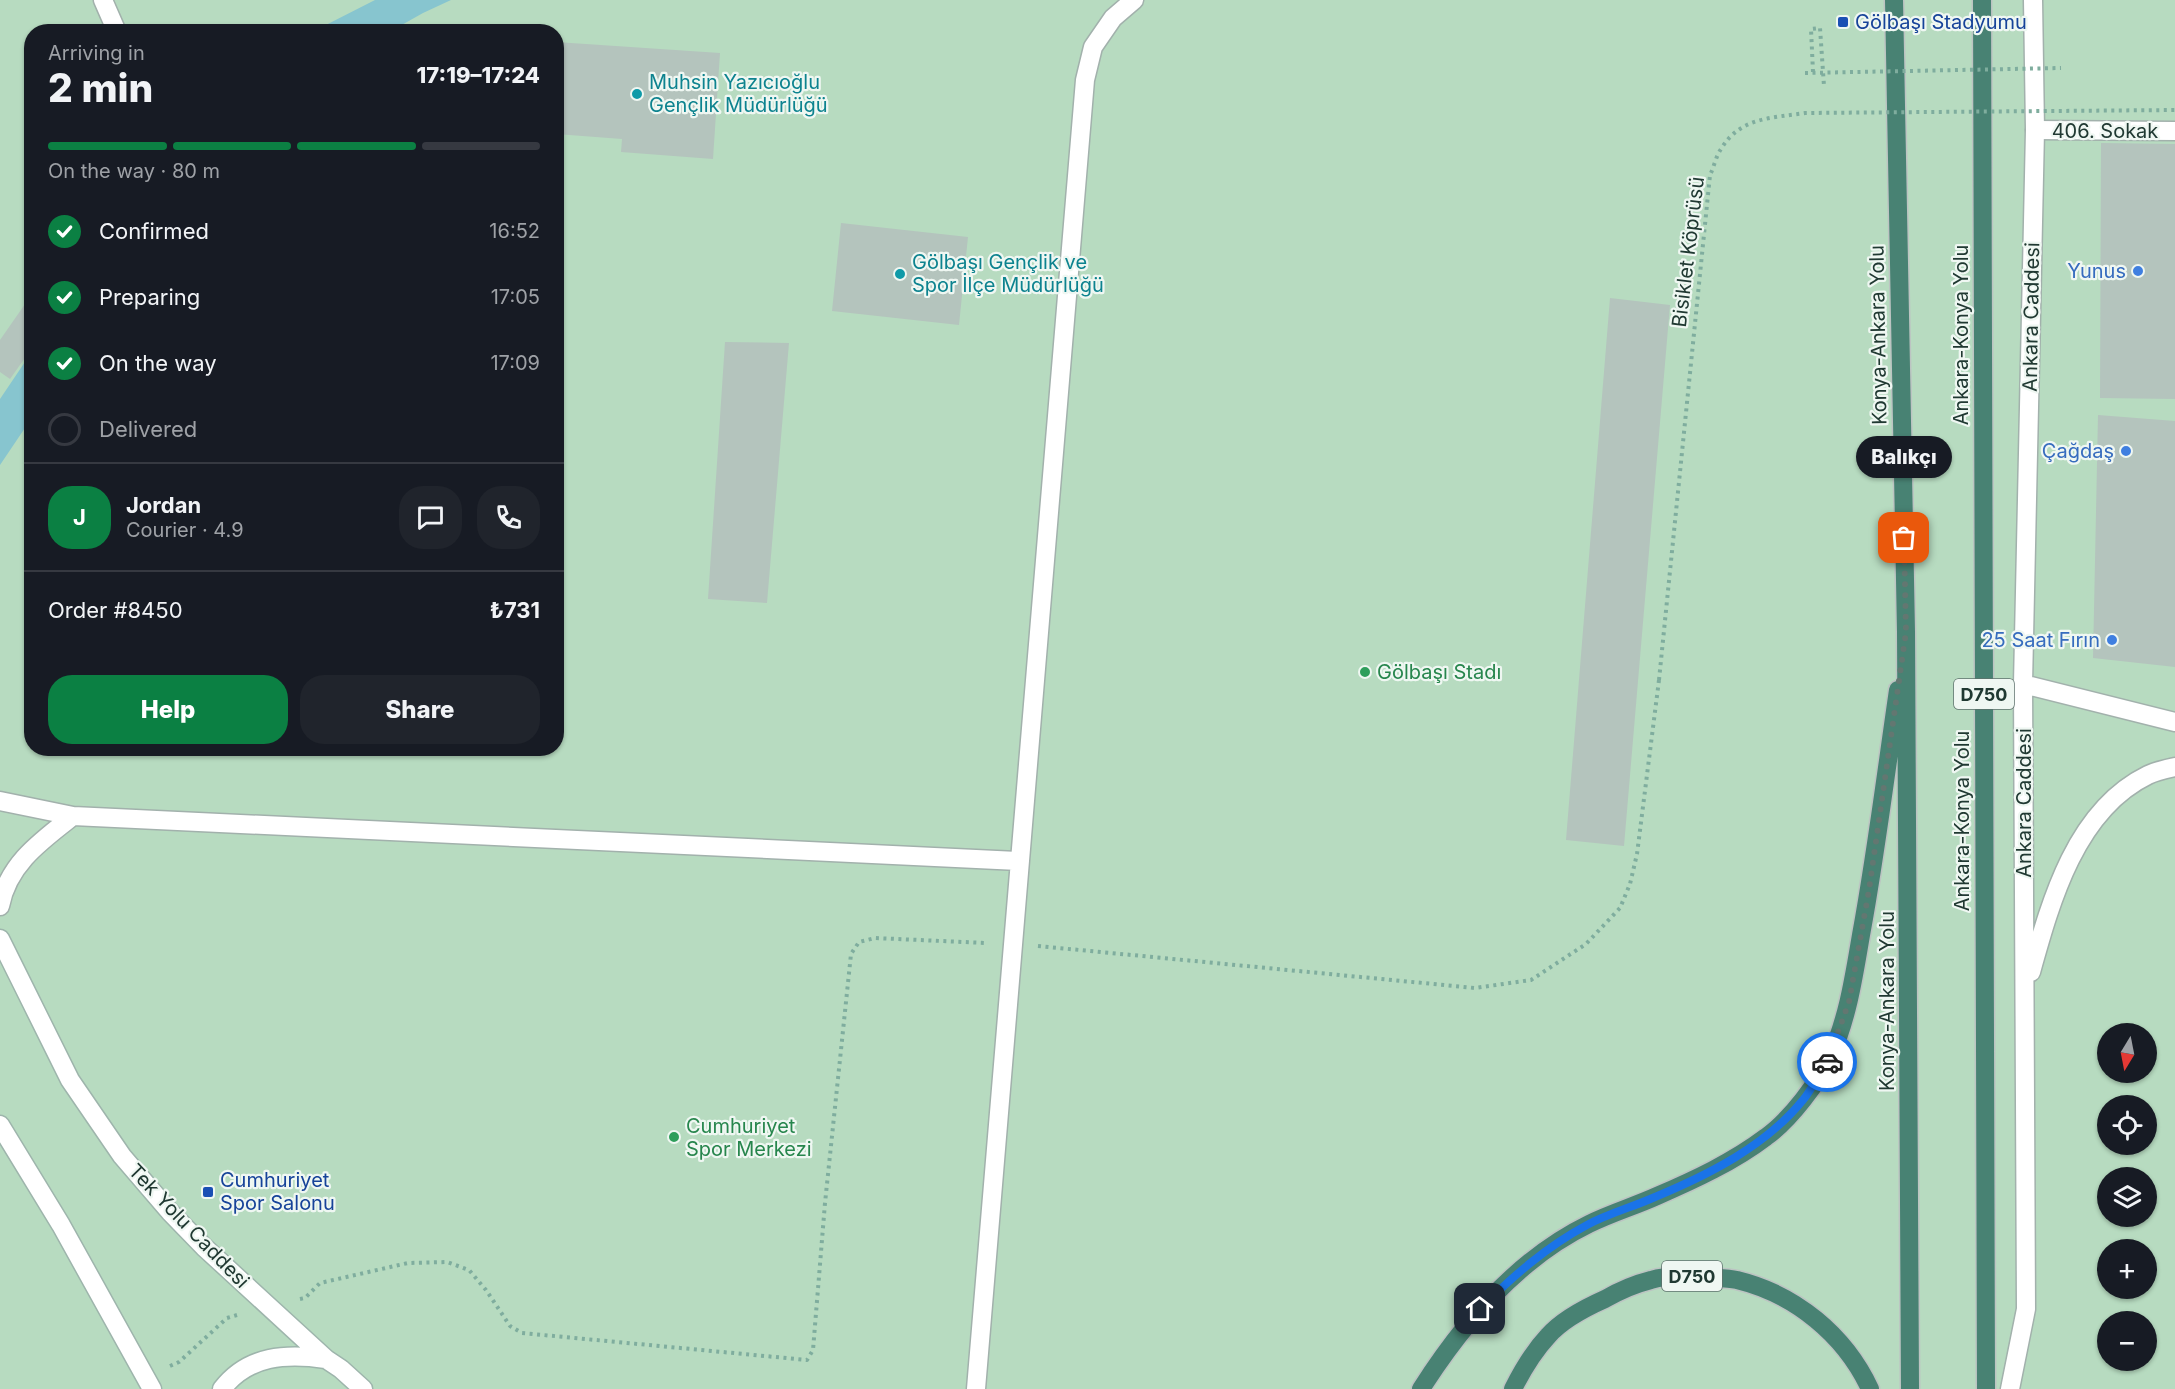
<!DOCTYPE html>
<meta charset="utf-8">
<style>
body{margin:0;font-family:Inter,sans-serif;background:#20242c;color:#f1f3f6;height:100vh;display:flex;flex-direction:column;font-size:22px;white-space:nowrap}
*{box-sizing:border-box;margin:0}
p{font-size:20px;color:#9ea1a6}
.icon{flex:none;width:33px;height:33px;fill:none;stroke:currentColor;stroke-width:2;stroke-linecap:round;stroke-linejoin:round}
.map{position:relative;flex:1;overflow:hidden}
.details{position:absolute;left:24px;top:24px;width:540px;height:732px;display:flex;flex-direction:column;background:#171b24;border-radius:24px;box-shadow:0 2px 4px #0004}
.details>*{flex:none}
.needle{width:39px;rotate:190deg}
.tools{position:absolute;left:2097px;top:1023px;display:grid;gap:12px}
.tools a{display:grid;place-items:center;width:60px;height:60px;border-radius:50%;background:#171b24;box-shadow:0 2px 4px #0004;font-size:30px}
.pin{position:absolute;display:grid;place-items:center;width:51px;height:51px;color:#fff;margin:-26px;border-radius:12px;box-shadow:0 3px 9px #0006}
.courier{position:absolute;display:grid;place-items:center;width:60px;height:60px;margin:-30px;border:4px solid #1a73e8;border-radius:50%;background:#fff;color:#222;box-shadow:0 2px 8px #0007}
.bubble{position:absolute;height:42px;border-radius:21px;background:#171b24;box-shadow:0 2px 4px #0004;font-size:20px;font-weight:800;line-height:42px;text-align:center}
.summary em{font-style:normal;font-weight:800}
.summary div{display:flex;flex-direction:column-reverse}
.summary{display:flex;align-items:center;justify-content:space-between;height:102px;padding:0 24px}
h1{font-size:39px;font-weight:800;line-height:45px}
.bar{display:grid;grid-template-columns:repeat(4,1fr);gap:9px 6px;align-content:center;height:72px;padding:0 24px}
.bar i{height:8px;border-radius:4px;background:#363941}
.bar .current{background:#0b8043}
.bar p{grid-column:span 4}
.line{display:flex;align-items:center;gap:15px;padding:0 24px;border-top:2px solid #363941}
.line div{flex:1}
.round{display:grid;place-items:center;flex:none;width:63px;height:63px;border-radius:24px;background:#20242c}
ol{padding:0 24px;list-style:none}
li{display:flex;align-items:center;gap:18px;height:66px}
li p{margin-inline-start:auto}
li .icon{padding:6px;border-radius:50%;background:#0b8043;color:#fff;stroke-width:4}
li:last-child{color:#9ea1a6}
li i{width:33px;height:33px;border:3px solid #363941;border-radius:50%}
.primary-button{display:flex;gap:12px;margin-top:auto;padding:12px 24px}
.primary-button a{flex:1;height:69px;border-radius:24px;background:#0b8043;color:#fff;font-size:24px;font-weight:800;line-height:69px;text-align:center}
.primary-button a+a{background:#20242c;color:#f1f3f6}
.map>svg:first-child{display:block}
</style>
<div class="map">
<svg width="2175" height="1389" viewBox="0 0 2175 1389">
<rect width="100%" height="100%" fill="#dfeae5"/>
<path fill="#b7dbc0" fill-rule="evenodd" d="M0,0H2175V1389H0ZM32,32H556V748H32ZM2108,1034H2146V1072H2108ZM2108,1106H2146V1144H2108ZM2108,1178H2146V1216H2108ZM2108,1250H2146V1288H2108ZM2108,1322H2146V1360H2108Z"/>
<path fill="#87c5cf" d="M375,0H451L423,13L391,31H314Z
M31,353V419L0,465V399Z"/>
<path fill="#b4c4bd" d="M556,42L720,53L713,159L621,152L622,139L556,134Z
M2101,143L2175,144V399L2100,398Z
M841,223L968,237L959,325L832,311Z
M32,294V348L10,379L0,372V340Z
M1610,298L1670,305L1624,846L1566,840Z
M725,342L789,343L767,603L708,599Z
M2098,415L2175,421V667L2093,658Z"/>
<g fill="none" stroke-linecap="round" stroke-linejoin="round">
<defs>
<path id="minor" d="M2035,130L2175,131
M0,801L73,816C41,841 8,864 0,906
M73,816L1020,861
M976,1389L1085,80L1093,47L1113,18L1134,0"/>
<path id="tertiary" d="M103,0L117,32
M2023,684L2175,722
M2031,972C2051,900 2076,810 2148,775C2156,771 2166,769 2175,767
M2010,1389L2026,1309L2023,684L2035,130L2033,0"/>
<path id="secondary" d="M0,939L70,1080L122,1156L170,1212L204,1247L326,1359L341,1369L363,1389
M0,1125L61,1225L152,1389
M222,1389C248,1355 287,1353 326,1359"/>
<path id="trunk" d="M1894,0L1906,632L1910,1389
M1982,0L1986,1389
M1421,1389C1463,1323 1517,1259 1589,1224C1611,1213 1635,1206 1657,1196C1694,1180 1733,1162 1766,1137C1790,1120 1819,1082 1831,1055C1848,1017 1854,976 1861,935C1876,854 1886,772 1898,690
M1513,1389C1523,1369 1533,1352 1548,1336C1561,1321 1587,1307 1605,1299C1619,1291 1635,1284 1651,1280C1667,1275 1689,1276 1705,1277C1716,1278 1727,1278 1737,1280C1795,1294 1845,1335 1870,1389"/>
</defs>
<use href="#minor" stroke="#a2b1ac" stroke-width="21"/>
<use href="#tertiary" stroke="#a2b1ac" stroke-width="21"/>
<use href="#secondary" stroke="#9eb5ac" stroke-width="21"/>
<use href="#trunk" stroke="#bcc4c2" stroke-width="21"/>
<path stroke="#7fad9e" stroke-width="4" stroke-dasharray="3 4.5" stroke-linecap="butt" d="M1813,72L1811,29L1820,28L1824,86
M1038,946L1475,988L1531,980L1586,944L1620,908L1630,884L1637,854L1659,680
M300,1299L305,1298L320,1283L408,1263L447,1262L469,1270L486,1290L510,1326L522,1333L807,1360L813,1350L825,1203L851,954L859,942L875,938L986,943
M170,1366L179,1362L227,1318L237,1315"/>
<use href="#minor" stroke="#fff" stroke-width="18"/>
<use href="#tertiary" stroke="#fff" stroke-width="18"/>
<use href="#secondary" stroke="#fff" stroke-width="18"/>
<use href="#trunk" stroke="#488273" stroke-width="18"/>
<path stroke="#7fad9e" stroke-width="4" stroke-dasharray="3 4.5" stroke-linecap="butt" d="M1805,73L2061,68
M1659,680L1710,175C1714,167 1716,156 1721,149C1740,117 1772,118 1805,113L2175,110"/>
</g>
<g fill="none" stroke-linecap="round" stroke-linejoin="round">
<path stroke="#637771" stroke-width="6" stroke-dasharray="0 10.8" d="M1827,1062L1849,1002L1869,890L1906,632L1904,538"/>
<path stroke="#1a73e8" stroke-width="8" d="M1480,1309C1513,1276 1546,1247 1587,1225C1609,1213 1633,1207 1655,1197C1708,1175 1766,1146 1803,1100C1812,1089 1819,1074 1827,1062"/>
</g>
<g fill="#1a4fb4" stroke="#eff7f2" stroke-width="2">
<rect x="1837" y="16" width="12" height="12" rx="3"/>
<rect x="202" y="1186" width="12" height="12" rx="3"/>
</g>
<g fill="#0f9aa8" stroke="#eff7f2" stroke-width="2">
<circle cx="637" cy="94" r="6"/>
<circle cx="900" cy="274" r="6"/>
</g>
<g fill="#3f7fe0" stroke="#eff7f2" stroke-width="2">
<circle cx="2138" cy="271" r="6"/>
<circle cx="2126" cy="451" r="6"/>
<circle cx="2112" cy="640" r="6"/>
</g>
<g fill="#2e9e5b" stroke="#eff7f2" stroke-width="2">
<circle cx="1365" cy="672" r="6"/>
<circle cx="674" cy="1137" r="6"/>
</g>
<g text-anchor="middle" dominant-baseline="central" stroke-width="4.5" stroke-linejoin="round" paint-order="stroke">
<g fill="#eff7f2" stroke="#5e726c" stroke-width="1.5">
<rect x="1954" y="679" width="60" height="30" rx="4.5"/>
<rect x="1662" y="1261" width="60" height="30" rx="4.5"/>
</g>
<g font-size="18" font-weight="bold" fill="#203932">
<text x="1984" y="694">D750</text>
<text x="1692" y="1276">D750</text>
</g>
<g font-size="20" fill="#164399" stroke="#eff7f2" text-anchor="start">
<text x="1855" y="22">Gölbaşı Stadyumu</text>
<text x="220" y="1180">Cumhuriyet<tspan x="220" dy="23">Spor Salonu</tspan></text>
</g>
<g font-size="20" fill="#0d838f" stroke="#eff7f2" text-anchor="start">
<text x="649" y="82">Muhsin Yazıcıoğlu<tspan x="649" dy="23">Gençlik Müdürlüğü</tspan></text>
<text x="912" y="262">Gölbaşı Gençlik ve<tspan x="912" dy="23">Spor İlçe Müdürlüğü</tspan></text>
</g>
<g font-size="20" fill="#203932" stroke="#eff7f2">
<text x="2105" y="131">406. Sokak</text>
<text transform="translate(1688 252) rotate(-83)">Bisiklet Köprüsü</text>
<text transform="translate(2031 317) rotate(-89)">Ankara Caddesi</text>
<text transform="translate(1878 335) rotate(-91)">Konya-Ankara Yolu</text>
<text transform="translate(1961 335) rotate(-90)">Ankara-Konya Yolu</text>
<text transform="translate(2024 803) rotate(-90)">Ankara Caddesi</text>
<text transform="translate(1962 821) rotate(-90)">Ankara-Konya Yolu</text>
<text transform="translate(1887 1001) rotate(-90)">Konya-Ankara Yolu</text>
<text transform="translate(189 1226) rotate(46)">Tek Yolu Caddesi</text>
</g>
<g font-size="20" fill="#366cbe" stroke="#eff7f2" text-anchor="end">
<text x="2126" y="271">Yunus</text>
<text x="2114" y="451">Çağdaş</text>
<text x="2100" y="640">25 Saat Fırın</text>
</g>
<g font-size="20" fill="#27864d" stroke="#eff7f2" text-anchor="start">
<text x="1377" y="672">Gölbaşı Stadı</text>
<text x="686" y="1126">Cumhuriyet<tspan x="686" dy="23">Spor Merkezi</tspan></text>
</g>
</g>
</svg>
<div class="tools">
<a><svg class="needle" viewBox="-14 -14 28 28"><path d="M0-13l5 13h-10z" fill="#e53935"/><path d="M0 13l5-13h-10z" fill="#9ea1a6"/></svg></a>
<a><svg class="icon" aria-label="locate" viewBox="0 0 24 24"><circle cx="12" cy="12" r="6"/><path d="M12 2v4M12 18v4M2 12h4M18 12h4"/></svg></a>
<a><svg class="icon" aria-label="layers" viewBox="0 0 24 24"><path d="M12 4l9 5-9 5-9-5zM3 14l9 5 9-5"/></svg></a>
<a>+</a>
<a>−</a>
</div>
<div class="pin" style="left:1904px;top:538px;background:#ea580c"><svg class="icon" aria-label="bag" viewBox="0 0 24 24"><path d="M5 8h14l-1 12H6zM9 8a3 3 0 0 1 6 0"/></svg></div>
<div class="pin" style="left:1480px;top:1309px;background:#1f2937"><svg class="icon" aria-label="home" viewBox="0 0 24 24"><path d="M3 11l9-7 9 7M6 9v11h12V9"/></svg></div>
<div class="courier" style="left:1827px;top:1062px"><svg class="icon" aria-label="car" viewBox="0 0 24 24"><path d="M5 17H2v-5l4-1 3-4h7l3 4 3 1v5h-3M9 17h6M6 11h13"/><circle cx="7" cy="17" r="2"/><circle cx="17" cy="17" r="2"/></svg></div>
<div class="bubble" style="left:1856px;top:436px;width:96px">Balıkçı</div>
<section class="details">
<div class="summary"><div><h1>2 min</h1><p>Arriving in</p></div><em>17:19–17:24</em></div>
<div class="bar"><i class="current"></i><i class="current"></i><i class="current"></i><i></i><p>On the way · 80 m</p></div>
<ol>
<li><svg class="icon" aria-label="check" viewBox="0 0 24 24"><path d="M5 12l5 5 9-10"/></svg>Confirmed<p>16:52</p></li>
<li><svg class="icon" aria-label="check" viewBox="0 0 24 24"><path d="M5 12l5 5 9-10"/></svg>Preparing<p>17:05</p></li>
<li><svg class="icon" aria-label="check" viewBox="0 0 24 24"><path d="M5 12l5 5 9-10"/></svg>On the way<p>17:09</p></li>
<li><i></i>Delivered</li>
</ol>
<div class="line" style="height:108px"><b class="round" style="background:#0b8043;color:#fff">J</b><div><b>Jordan</b><p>Courier · 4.9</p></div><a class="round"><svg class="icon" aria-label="chat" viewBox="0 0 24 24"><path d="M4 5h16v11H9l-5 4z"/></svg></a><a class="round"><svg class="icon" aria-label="phone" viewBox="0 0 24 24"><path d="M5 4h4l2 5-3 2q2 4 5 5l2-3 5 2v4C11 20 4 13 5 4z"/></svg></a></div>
<div class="line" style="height:78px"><div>Order #8450</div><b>₺731</b></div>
<div class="primary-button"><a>Help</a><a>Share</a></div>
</section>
</div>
